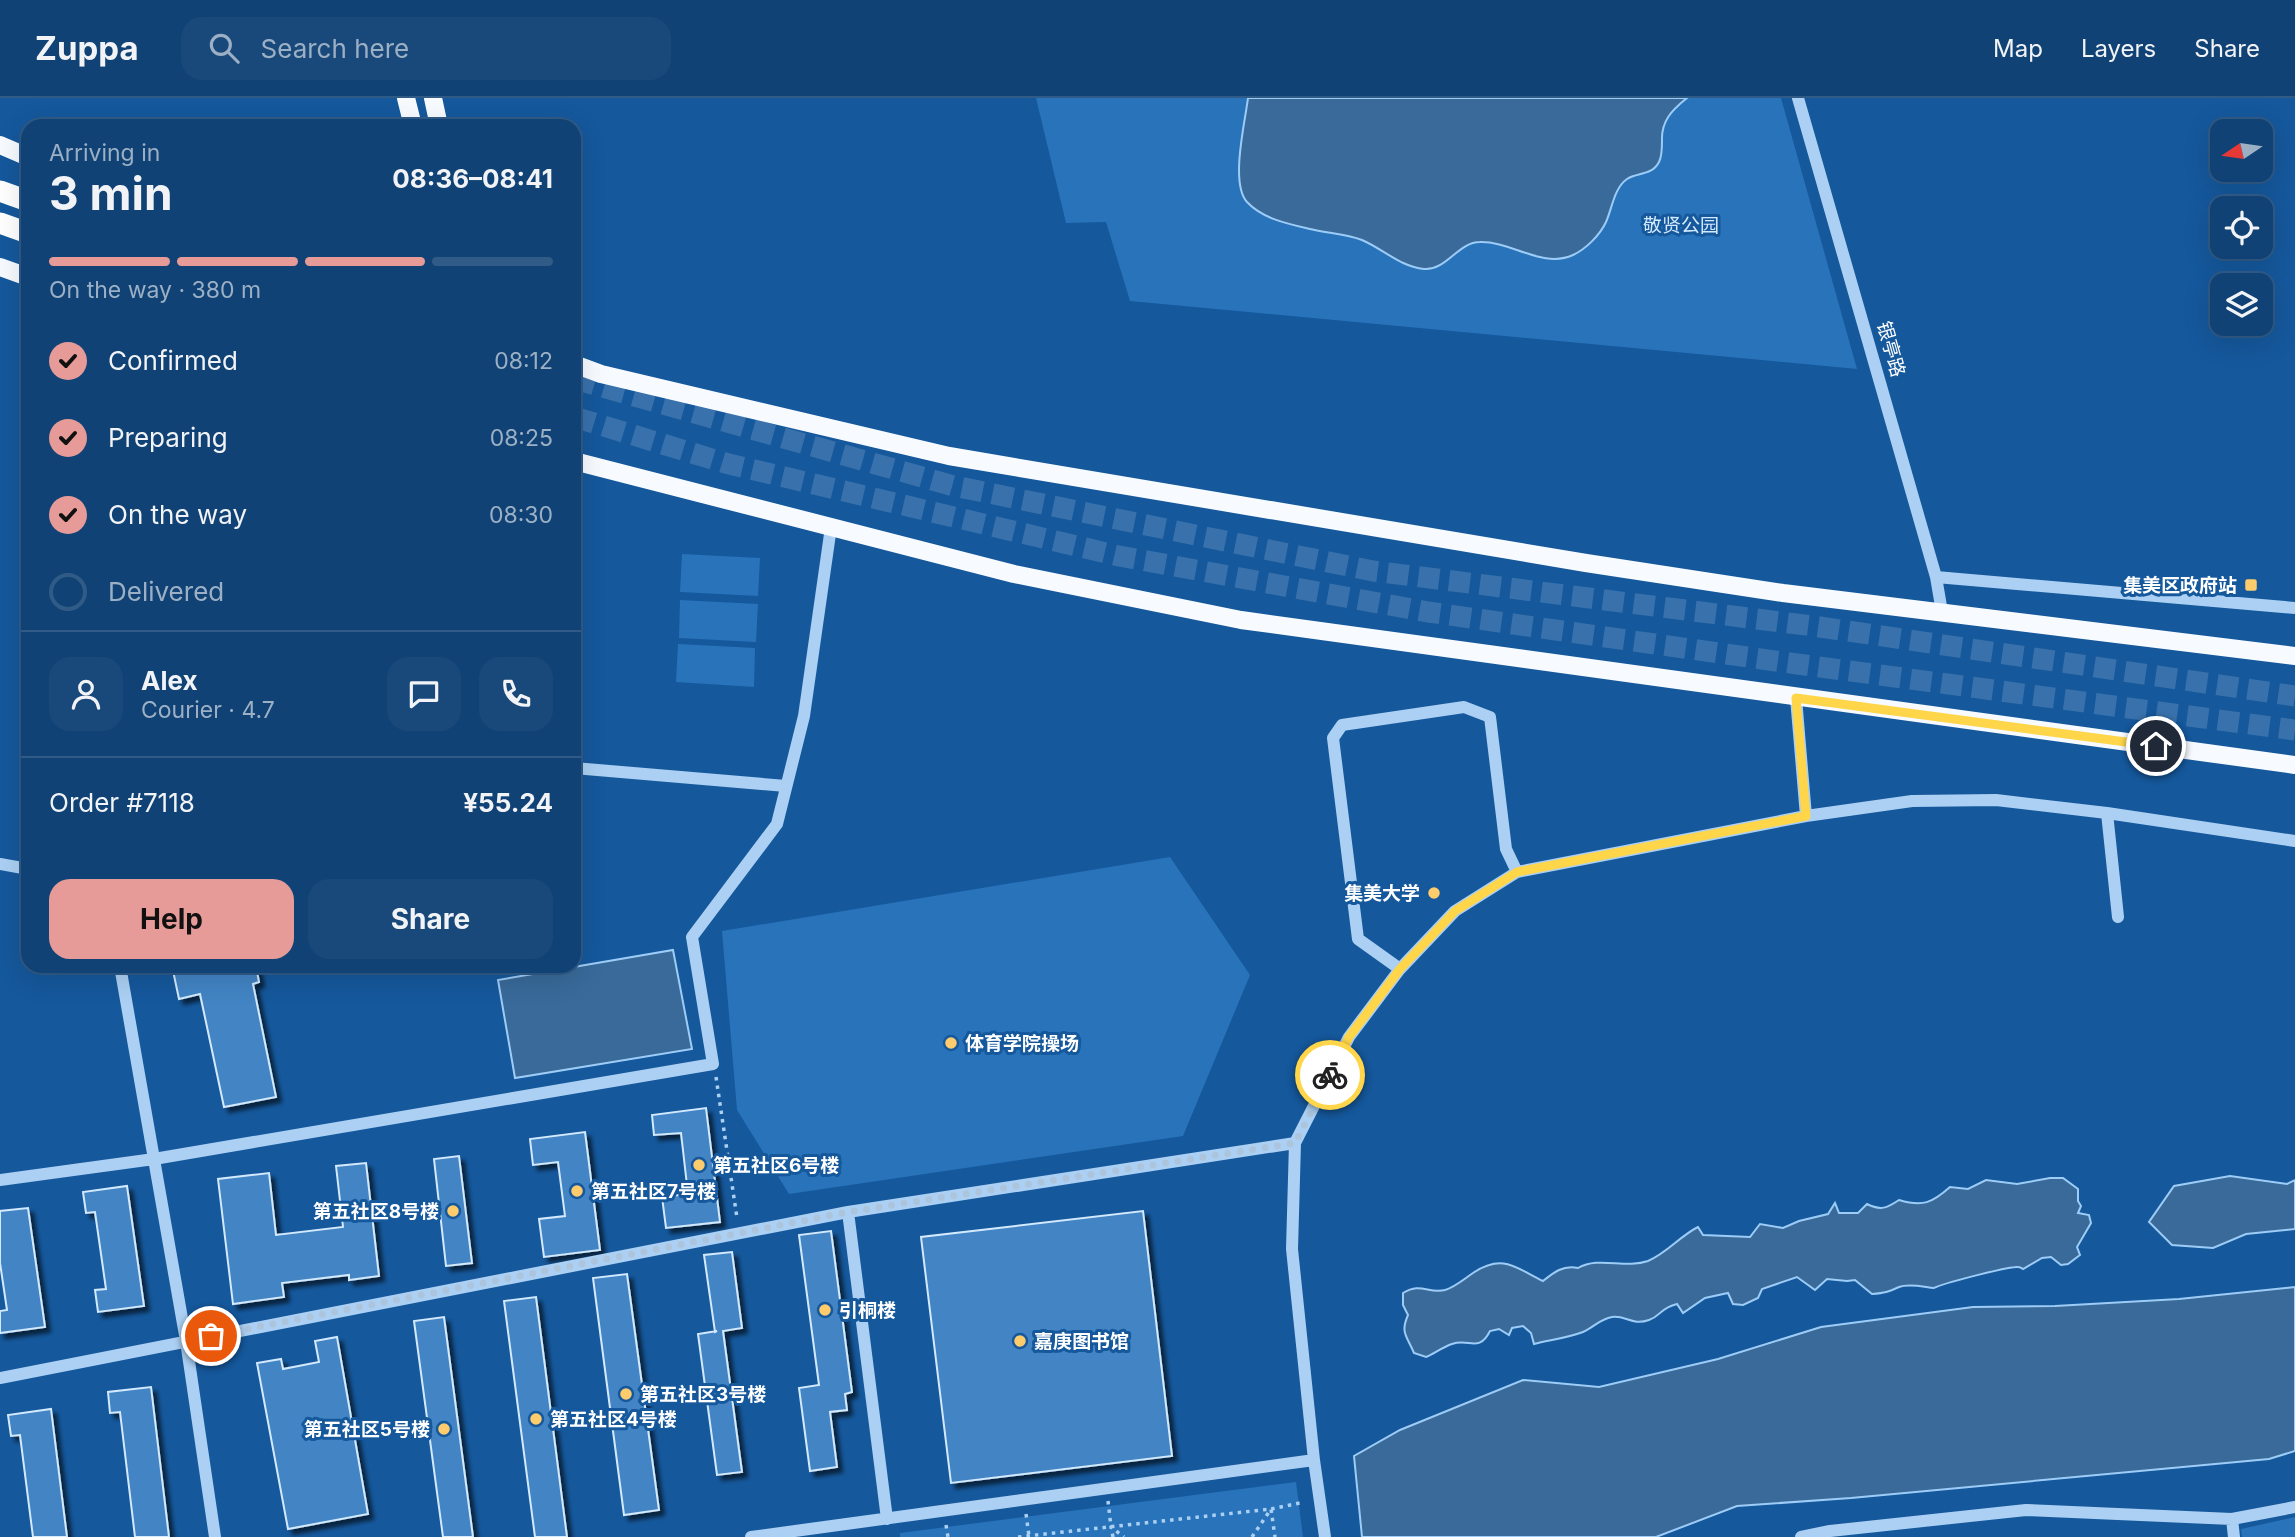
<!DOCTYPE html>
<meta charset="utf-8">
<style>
body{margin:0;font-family:Inter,"Noto Sans SC",sans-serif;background:#19497a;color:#f1f3f6;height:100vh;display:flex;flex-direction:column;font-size:26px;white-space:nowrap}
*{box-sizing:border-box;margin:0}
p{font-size:23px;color:#9cb0c5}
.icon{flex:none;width:38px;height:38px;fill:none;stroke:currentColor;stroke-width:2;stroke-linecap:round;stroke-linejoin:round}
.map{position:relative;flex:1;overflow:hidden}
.side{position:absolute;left:21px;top:21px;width:560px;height:854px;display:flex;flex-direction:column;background:#104275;border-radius:21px;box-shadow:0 7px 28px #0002,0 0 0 2px #305b87}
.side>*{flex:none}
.needle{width:46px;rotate:257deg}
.buttons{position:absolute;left:2210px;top:21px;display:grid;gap:14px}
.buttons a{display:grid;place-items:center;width:63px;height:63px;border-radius:14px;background:#104275;box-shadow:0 7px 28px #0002,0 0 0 2px #305b87;font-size:35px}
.pin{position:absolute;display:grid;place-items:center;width:60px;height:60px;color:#fff;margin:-30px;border:4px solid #fff;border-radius:50%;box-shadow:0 2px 7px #0007}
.courier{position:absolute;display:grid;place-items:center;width:70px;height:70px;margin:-35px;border:5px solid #ffd54a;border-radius:50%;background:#fff;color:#222;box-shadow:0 2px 9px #0007}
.headline em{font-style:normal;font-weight:700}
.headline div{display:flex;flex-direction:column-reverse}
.headline{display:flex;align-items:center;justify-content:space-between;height:119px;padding:0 28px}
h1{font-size:46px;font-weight:700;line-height:52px}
.bar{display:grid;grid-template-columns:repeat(4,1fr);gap:10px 7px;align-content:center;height:84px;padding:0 28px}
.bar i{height:9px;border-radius:5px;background:#305b87}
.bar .active{background:#e69b98}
.bar p{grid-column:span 4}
.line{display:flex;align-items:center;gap:18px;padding:0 28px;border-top:2px solid #305b87}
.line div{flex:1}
.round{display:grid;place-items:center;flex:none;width:74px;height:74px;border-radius:21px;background:#19497a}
ol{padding:0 28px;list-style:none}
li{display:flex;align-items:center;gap:21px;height:77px}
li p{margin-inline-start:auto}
li .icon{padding:7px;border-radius:50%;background:#e69b98;color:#111;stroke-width:4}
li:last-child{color:#9cb0c5}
li i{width:38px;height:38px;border:4px solid #305b87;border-radius:50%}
.primary-button{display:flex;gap:14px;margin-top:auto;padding:14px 28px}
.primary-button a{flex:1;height:80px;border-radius:21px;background:#e69b98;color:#111;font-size:28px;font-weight:700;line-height:80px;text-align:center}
.primary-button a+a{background:#19497a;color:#f1f3f6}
header{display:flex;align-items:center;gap:42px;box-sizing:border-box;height:98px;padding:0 35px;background:#104275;border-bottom:2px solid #305b87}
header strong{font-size:33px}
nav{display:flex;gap:38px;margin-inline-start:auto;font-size:24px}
.search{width:490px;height:63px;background:#19497a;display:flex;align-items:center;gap:18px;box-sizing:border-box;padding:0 24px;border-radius:21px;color:#9cb0c5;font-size:26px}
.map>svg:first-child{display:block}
</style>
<header>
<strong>Zuppa</strong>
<div class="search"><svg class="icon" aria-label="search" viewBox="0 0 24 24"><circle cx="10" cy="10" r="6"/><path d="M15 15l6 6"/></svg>Search here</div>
<nav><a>Map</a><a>Layers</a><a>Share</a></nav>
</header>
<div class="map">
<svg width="2295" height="1439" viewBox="0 0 2295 1439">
<defs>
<filter id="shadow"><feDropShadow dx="5" dy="5" stdDeviation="2" flood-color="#0009"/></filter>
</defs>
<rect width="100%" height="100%" fill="#15589c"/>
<path fill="#2873ba" d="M1036,0H1781L1857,271L1130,203L1106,124L1066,125Z
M682,456L760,460L758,498L680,494Z
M680,502L758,506L756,544L679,540Z
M678,546L755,550L754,589L676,584Z
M1170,759L1250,877L1183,1038L789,1096L737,1012L722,833Z
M1296,1384L1303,1439H900V1435Z
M2295,1419V1439H2242L2241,1431Z"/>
<path fill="#396a9a" stroke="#9dccf6" stroke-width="2" d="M1248,0H1687C1672,12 1661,23 1662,43C1662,50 1662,58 1659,64C1652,78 1637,74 1627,81C1614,90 1612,111 1606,124C1600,137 1586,151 1573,157C1543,171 1511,143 1480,144C1458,144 1446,173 1424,171C1401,169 1383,151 1362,142C1346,136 1326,135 1310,131C1288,126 1263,121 1247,104C1230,85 1245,25 1248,0Z
M673,852L692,951L515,980L498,882Z
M2230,1078L2287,1086L2295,1082V1131L2246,1136L2213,1150L2172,1147L2149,1124L2174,1088Z
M2050,1080H2063L2078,1091V1103L2081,1108L2078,1115L2089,1117L2091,1125L2077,1149L2080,1157L2068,1166L2061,1167L2051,1159L2042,1160L2023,1171C2021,1170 2020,1169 2018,1169C2009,1168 1941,1186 1934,1190C1924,1189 1909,1185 1899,1189C1888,1194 1885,1195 1872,1196L1855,1182L1847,1183L1827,1181L1815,1192L1797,1179L1762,1191L1758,1200L1743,1207L1733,1206L1728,1195L1705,1200L1683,1215L1677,1206C1660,1210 1661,1218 1649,1222C1632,1228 1626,1217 1612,1219C1600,1221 1594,1229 1583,1234C1567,1240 1550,1242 1534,1246L1531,1235L1523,1228L1512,1230L1509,1237L1499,1231L1490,1233C1479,1255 1469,1240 1452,1246C1443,1249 1435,1255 1426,1259L1414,1255C1407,1238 1400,1235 1408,1217L1403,1207V1195C1421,1184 1428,1196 1445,1192C1455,1189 1464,1181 1473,1175C1503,1155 1516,1170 1543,1183C1554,1174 1563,1167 1578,1170C1599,1158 1625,1171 1648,1163C1667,1155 1680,1138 1698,1129L1703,1137L1750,1139L1760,1126L1783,1130L1799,1123L1828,1116L1835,1105L1839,1115H1858L1867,1106C1881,1113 1887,1110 1899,1102C1923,1109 1932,1105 1950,1089L1968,1091L1986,1082L2017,1086Z
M2295,1189V1353L2269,1361L1851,1400L1737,1408L1656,1439H1362L1354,1358L1400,1332L1523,1282L1599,1289L1718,1261L1821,1229L1973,1209L2055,1208L2179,1201Z"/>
<path fill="#4284c4" stroke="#d3e9fd" stroke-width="2" filter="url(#shadow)" d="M172,868H256L259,884L253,886L276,999L224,1009L200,896L179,901Z
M706,1010L720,1124L666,1130L662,1099L688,1096L681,1035L654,1037L652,1017Z
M585,1034L600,1152L544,1159L539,1121L565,1118L558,1064L533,1067L530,1041Z
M459,1058L472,1165L446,1168L434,1061Z
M366,1065L379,1178L349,1182V1177L282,1185L284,1199L233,1206L218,1081L269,1075L276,1137L343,1129L336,1068Z
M127,1088L144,1208L98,1214L95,1192L106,1191L95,1114L86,1115L83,1094Z
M28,1110L45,1229L0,1235V1213L7,1212L0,1165V1113Z
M1143,1113L1172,1358L951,1385L921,1139Z
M831,1133L852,1294L845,1296L847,1312L830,1314L837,1369L810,1373L799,1290L819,1287L799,1137Z
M732,1154L742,1230L723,1233L742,1374L717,1377L698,1236L717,1233L715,1234L704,1157Z
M627,1176L659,1412L624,1417L593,1180Z
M536,1199L567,1439H535L504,1203Z
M444,1219L473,1439H443L414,1223Z
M337,1239L368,1416L288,1431L257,1265L281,1261L283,1271L319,1264L315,1243Z
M151,1289L169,1439H135L120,1314L110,1315L108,1294Z
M51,1311L67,1439H33L20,1337L11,1338L8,1317Z"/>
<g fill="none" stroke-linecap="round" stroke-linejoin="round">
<path stroke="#3871ab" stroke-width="21" stroke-dasharray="21 10" stroke-linecap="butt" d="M574,281L954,388L1373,473L1813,528L2295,598
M574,319L725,365L1119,458L1428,514L1797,566L2295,632"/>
<path stroke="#abd0f3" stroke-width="3.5" stroke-dasharray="3.5 5" stroke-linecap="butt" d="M716,979L737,1120
M1108,1403L1111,1429
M1026,1416L1029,1438
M946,1427L948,1439
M1018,1439L1271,1411L1275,1439
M1113,1439L1111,1429L1124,1439
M1252,1439L1271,1411L1304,1404"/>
<path stroke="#abd0f3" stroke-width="12" d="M1798,0L1936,479L1942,514
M1936,479L2295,510
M1796,600L1806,718
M574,670L786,688
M2107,715L2118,819
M0,766L28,771
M120,868L186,1243L215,1439
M1400,871L1358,841L1333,640L1342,627L1464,609L1490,619L1506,751L1517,774
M0,1082L154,1061L713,966L692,839L777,726L804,618L831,429
M848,1114L887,1421
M0,1280L848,1114L1295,1045
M2232,1421L2234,1439
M751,1439L1314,1362
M1325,1439L1314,1362L1292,1151L1295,1045L1349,939L1400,871L1455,813L1517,774L1806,718L1912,703L1996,702L2107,715L2295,743
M1801,1439L1830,1433L2026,1412L2232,1421L2295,1409"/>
<path stroke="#f7fbff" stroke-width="18" d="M406,0L413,28
M433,0L439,28
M0,47L28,59
M0,169L28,179
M574,266L601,276L949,358L1586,465L1783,495L2295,558
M574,363L1014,476L1241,522L2295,667"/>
<path stroke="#fff" stroke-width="21" d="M0,93L28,103
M0,125L28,135"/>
</g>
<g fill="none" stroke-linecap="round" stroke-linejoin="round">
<path stroke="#adc5dc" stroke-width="7" stroke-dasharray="0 12.6" d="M211,1238L848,1114L1295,1045L1330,977"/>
<path stroke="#ffd54a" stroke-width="9" d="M1330,977L1349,939L1400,871L1455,813L1517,774L1806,718L1796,600L2156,648"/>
</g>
<g fill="#ffcc6d" stroke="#15589c" stroke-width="2.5">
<rect x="2244" y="480" width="14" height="14" rx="3.5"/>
<circle cx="1434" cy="795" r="7"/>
<circle cx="951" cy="945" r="7"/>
<circle cx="699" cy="1067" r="7"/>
<circle cx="577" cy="1093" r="7"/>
<circle cx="453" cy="1113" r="7"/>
<circle cx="825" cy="1212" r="7"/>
<circle cx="1020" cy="1243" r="7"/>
<circle cx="626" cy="1296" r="7"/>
<circle cx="536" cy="1321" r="7"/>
<circle cx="444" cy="1331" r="7"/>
</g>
<g text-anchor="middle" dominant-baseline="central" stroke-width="6" stroke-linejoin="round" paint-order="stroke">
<g font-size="19" fill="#d3e9fd" stroke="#15589c">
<text x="1681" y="127">敬贤公园</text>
</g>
<g font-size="19" fill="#fff" stroke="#15589c">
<text transform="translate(1891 251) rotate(74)">银亭路</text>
</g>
<g font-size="19" font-weight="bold" fill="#fff" stroke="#15589c" text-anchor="start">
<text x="2237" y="487" text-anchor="end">集美区政府站</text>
<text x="1420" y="795" text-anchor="end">集美大学</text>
<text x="965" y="945">体育学院操场</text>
<text x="713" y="1067">第五社区6号楼</text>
<text x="591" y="1093">第五社区7号楼</text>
<text x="439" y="1113" text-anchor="end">第五社区8号楼</text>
<text x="839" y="1212">引桐楼</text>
<text x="1034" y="1243">嘉庚图书馆</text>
<text x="640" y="1296">第五社区3号楼</text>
<text x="550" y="1321">第五社区4号楼</text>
<text x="430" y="1331" text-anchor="end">第五社区5号楼</text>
</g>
</g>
</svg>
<div class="buttons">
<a><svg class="needle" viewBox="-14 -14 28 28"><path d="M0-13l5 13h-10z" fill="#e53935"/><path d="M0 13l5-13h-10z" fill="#9cb0c5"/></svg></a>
<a><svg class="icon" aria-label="locate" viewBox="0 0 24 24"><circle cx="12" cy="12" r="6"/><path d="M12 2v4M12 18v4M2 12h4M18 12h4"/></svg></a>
<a><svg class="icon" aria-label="layers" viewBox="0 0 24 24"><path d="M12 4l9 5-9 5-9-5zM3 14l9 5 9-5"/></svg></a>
</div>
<div class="pin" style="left:211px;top:1238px;background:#ea580c"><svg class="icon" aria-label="bag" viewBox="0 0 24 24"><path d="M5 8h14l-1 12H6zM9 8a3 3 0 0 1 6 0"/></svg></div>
<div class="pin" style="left:2156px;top:648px;background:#1f2937"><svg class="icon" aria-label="home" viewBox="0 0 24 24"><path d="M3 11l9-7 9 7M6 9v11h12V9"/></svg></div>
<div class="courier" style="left:1330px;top:977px"><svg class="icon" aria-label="bike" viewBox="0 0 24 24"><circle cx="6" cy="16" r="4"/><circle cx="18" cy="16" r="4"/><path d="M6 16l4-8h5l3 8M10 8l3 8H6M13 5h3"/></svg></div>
<section class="side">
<div class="headline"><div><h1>3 min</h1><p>Arriving in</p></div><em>08:36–08:41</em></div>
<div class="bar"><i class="active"></i><i class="active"></i><i class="active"></i><i></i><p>On the way · 380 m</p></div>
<ol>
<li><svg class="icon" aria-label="check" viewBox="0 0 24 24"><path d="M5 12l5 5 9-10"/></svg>Confirmed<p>08:12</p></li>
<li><svg class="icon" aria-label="check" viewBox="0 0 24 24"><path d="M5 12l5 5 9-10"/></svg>Preparing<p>08:25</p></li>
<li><svg class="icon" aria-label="check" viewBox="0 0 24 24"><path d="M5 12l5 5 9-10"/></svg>On the way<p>08:30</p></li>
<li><i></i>Delivered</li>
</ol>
<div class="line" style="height:126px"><a class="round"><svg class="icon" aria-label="person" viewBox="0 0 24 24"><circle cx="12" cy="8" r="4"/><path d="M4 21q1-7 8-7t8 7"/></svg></a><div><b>Alex</b><p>Courier · 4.7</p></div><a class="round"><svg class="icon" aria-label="chat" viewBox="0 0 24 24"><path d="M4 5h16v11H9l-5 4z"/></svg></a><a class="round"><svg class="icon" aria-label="phone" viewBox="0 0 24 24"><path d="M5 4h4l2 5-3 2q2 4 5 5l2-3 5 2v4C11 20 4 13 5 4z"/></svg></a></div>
<div class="line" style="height:91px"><div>Order #7118</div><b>¥55.24</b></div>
<div class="primary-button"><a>Help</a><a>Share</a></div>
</section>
</div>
